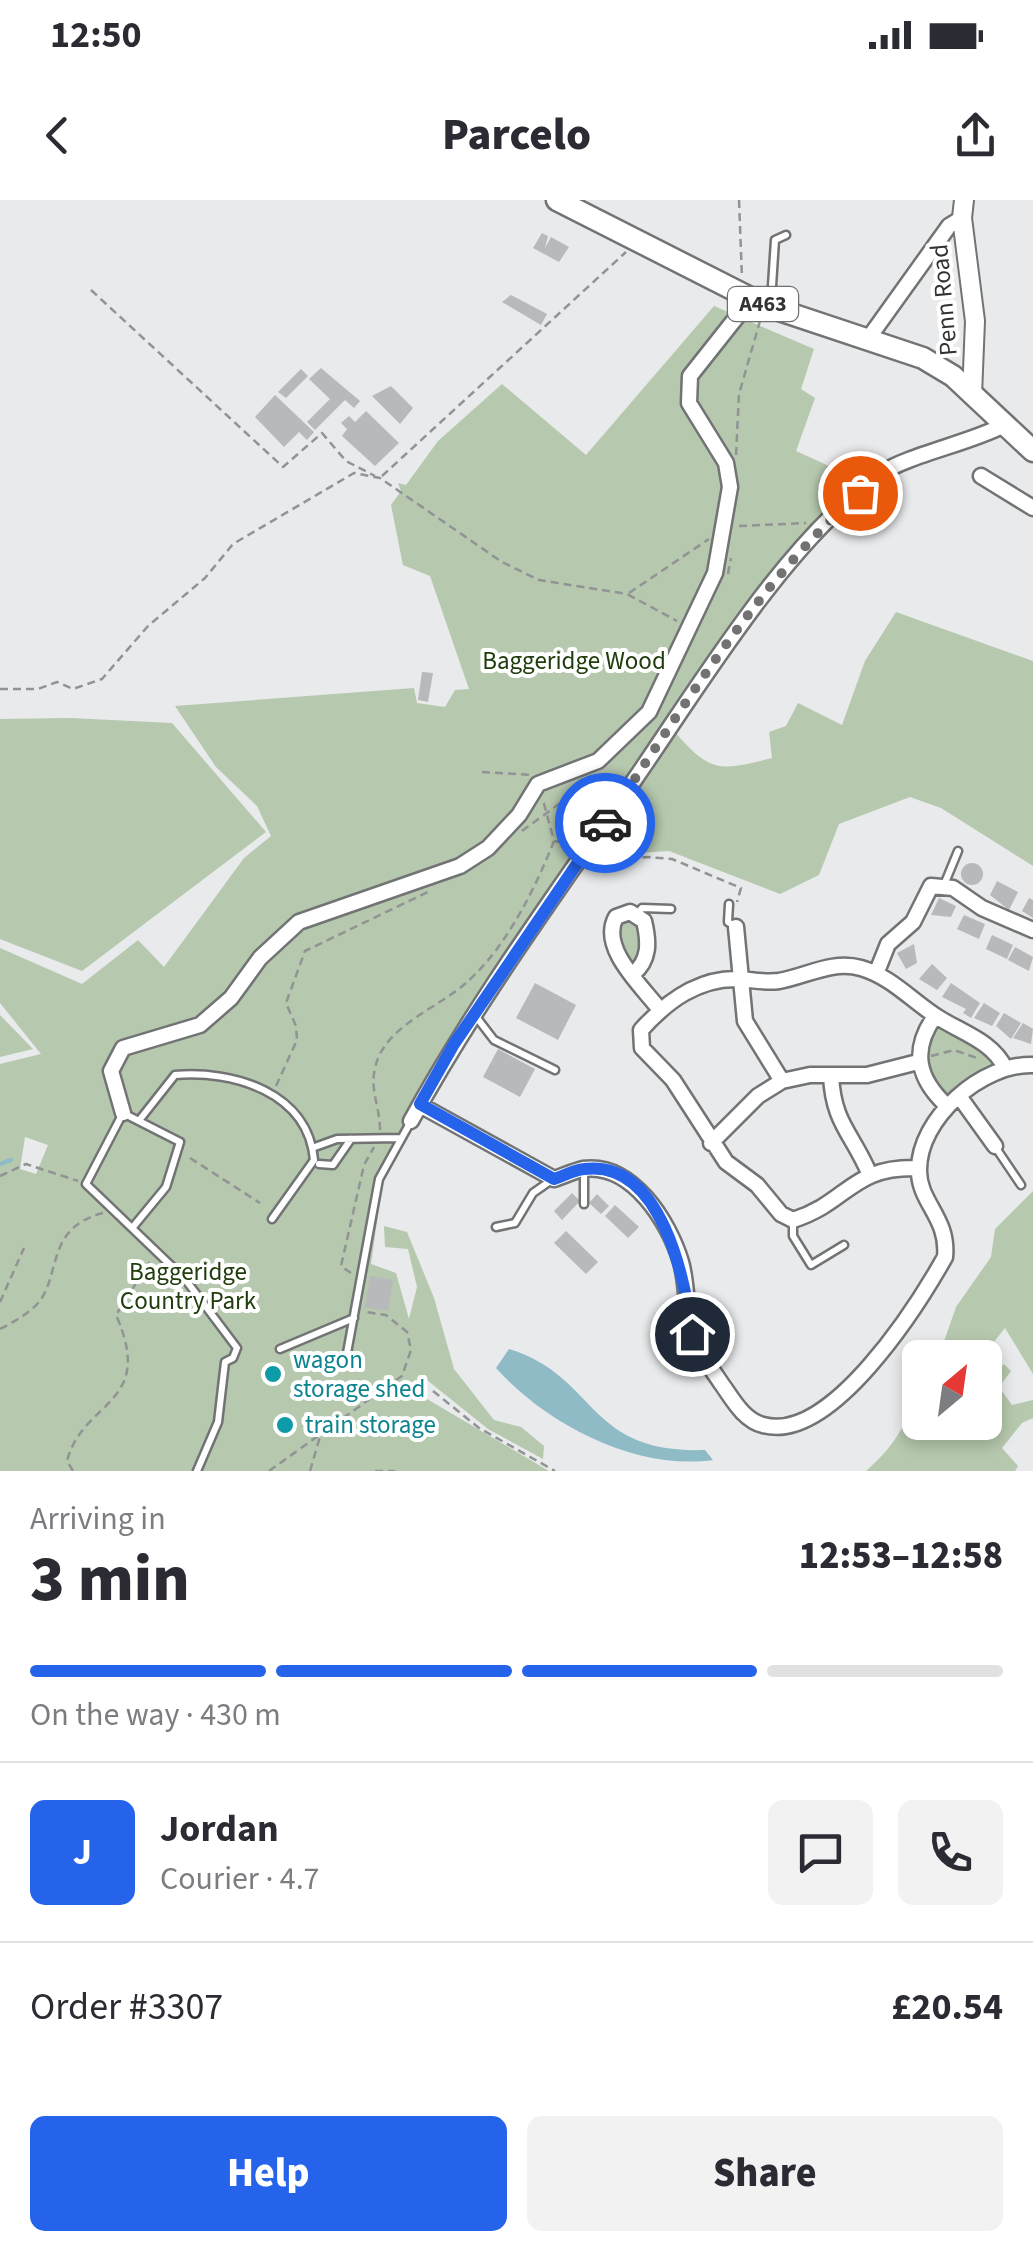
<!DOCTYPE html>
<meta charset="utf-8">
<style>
body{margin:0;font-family:"Source Sans 3",sans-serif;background:#f2f2f3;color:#2b2b33;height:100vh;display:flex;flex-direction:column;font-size:38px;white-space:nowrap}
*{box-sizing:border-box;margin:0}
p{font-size:32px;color:#7c7c81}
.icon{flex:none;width:55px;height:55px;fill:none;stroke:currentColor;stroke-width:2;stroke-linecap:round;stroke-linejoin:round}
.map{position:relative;height:1271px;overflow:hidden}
.drawer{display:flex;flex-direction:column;background:#fff;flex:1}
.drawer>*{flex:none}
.needle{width:65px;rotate:29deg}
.controls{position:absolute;left:902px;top:1140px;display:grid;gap:20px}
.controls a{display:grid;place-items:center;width:100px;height:100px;border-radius:15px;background:#fff;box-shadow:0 5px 15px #0003;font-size:50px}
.pin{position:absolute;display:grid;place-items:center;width:85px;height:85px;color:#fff;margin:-42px;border:5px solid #fff;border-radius:50%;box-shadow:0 2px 10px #0007}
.courier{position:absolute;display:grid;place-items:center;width:100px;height:100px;margin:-50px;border:8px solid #2563eb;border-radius:50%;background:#fff;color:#222;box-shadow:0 2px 12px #0007}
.headline em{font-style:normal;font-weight:800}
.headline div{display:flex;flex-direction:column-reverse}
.headline{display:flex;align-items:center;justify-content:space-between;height:170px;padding:0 30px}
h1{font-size:65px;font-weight:800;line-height:75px}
.bar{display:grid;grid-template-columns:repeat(4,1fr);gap:15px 10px;align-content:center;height:120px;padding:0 30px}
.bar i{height:12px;border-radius:8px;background:#e1e1e2}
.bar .active{background:#2563eb}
.bar p{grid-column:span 4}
.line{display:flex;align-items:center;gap:25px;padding:0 30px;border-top:2px solid #e1e1e2}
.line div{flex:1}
.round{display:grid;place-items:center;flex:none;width:105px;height:105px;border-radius:15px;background:#f2f2f3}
.button{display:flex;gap:20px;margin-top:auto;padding:20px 30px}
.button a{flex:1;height:115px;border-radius:15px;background:#2563eb;color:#fff;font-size:40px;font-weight:800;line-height:115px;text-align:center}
.button a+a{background:#f2f2f3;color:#2b2b33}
.status{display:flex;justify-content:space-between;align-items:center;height:70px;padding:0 50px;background:#fff;direction:ltr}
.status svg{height:28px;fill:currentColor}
header{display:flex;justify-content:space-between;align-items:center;height:130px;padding:0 30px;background:#fff;font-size:45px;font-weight:800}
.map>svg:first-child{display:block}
</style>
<div class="status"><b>12:50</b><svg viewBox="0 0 49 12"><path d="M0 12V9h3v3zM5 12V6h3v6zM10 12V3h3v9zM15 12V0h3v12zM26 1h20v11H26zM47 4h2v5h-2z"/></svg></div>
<header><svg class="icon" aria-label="back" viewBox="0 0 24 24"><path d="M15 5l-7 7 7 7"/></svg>Parcelo<svg class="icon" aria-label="share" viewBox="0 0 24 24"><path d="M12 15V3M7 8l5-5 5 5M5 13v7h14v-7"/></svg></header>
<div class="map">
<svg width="1033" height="1271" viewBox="0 0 1033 1271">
<rect width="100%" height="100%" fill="#e8eaeb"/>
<path fill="#b6c8ae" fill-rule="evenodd" d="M714,106L814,149L801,189L815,198L796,251L862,281L741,414L386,959L371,1064L396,1073L409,1119L417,1087L408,1049L385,1047L384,1026L407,1032L434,1098L454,1169L494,1220L521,1227L544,1246L543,1259L488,1229L422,1176L427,1199L549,1271H0V864L41,854L0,803V748L82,784L138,740L164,767L244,658L271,636L257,606L216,567L175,506L414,488L417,503L445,507L455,490L469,489L430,376L403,365L391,305L401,291L398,283L406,285L438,241L502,184L586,255ZM25,937L48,945L36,974L20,969Z
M896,412L1033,461V666L941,608L910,597L839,624L819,675L780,694L669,651L591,656L668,535L675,532C711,574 720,571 772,558L769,532L786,526L798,503L842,525L865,461Z
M70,518L172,523L266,632L82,771L0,739V519Z
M629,719L640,725L643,757L638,763L627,760L619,748V726Z
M0,815L33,849L0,857Z
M938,826L994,859L993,865L946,896C926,878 918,847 938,826Z
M1033,991V1174L1005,1128L982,1157H924L940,1153L956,1107L991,1057L995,1029Z
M920,1159V1222H985V1183L1004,1164L1011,1171L999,1187L1012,1205L1033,1200V1218L1022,1223L1002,1248L1018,1266L1015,1271H866C901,1241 919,1207 914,1160Z"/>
<path fill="#8ebbc6" d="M509,1149C598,1176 585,1254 705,1250L713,1260C635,1271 546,1224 496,1168Z"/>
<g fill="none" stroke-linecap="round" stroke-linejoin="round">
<path stroke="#8ebbc6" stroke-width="4" d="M0,964L11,960"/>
</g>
<path fill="#b7b9ba" d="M542,33L548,36L545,48L551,37L569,47L559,62L533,48Z
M511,95L547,114L541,125L502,102Z
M321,168L360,201L354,208L345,200L315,230L307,222L330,199L309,179Z
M301,169L308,176L286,198L278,192Z
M391,186L413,208L400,224L372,196Z
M275,195L314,232L307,240L299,232L284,247L255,217Z
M366,211L399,243L375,266L342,236L347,229L341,223L349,216L355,222Z
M422,472L433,473L428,502L418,500Z
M961 674a11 11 0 1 1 22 0a11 11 0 1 1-22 0Z
M997,681L1018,692L1009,710L990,695Z
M939,698L956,706L951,717L931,715Z
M1029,698L1033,700V718L1022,711Z
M964,715L985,724L979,739L957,729Z
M992,735L1013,745L1007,759L986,749Z
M914,744L917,763L906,769L897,753Z
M1015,747L1033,757L1029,771L1008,760Z
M932,764L947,778L937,790L919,779Z
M535,783L576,805L558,840L516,818Z
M951,783L980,803L971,818L963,813L966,809L942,797Z
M984,803L1000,813L992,826L974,818Z
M1004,813L1021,823L1011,839L996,826Z
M1023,823L1033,829L1031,844L1013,838Z
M498,849L535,869L520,897L483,877Z
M572,993L580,1001L562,1020L554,1011Z
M597,994L609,1006L601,1014L589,1003Z
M615,1005L639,1027L628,1038L605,1016Z
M566,1031L598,1062L586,1074L554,1043Z
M370,1076L393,1080L388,1111L365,1107Z"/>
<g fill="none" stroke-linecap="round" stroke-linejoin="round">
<defs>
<path id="service" d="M771,101L775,40L786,35
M944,685L958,651
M729,704L728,722L736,727
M637,714L642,708L671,709
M474,814L494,840L555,870
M141,918L175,875C233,870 308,892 314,960L272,1019
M312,948L337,939L401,938
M996,948L1021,985
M319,964L333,965L351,939
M584,1004V971
M793,1021V1036L811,1065L844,1045
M133,1027L166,987L180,942L123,913L86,984L185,1079L237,1148L233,1158L225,1162L218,1222L197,1271
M496,1027L515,1023L533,993L553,979
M280,1149L354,1118
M347,1153L379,979L410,923"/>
<path id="minor" d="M868,139L949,26L962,18
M981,276L1033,308
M736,727L745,821L782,881
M633,774C650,760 649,742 644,721L630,712L616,717C599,748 642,786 660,810
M876,774L888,744L913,722L931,686L953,688L982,708L1033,730
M935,816C911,850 917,878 947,906
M831,875C833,923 852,933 869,973
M959,896L995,946
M420,905L554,979C563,976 574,971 583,969C632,962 669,1022 681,1062C688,1086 685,1114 693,1137C700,1154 711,1168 721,1183C732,1198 743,1220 763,1225C831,1244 918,1105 945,1057C949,1018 919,1003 919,971C918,918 983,863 1033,865
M123,913L111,871L123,848L200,825L231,798L260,758L299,722L460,666L488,648L519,615L538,584L598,561L649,512L715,373L730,287L726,263L689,203L690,176L751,99
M411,921C476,802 558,691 635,579C702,482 786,341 882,273C906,256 969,243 1002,226
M711,943L758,896L782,881L810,875H867L918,862
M918,968C851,966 849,1002 793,1020L781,1014L757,985L726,962L673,880L642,848L641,830C667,801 699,777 740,779C753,780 766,783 779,781C807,776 832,760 861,768C892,777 913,802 939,818C963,833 993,842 1005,868"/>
<path id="tertiary" d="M964,0L962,18L975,121L972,195"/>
<path id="primary" d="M557,0L764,105L923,158L953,176L1033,251"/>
</defs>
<use href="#service" stroke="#727374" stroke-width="11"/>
<use href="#minor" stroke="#727374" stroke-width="19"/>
<use href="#tertiary" stroke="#727374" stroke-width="22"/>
<use href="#primary" stroke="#727374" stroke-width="25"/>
<path stroke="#929394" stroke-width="2.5" stroke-dasharray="8 5" stroke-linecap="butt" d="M739,0L742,78
M91,90L283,267L322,233L346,261L375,276
M736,255L739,194L760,121
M382,276L626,52
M739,326L806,323
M728,374L731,358
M629,393L709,339
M0,489H38L57,482L73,489L102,479L148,426L205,378L233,344L354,273L380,278L502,362L539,380L627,394L677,421
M482,572L532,575
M522,631L596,577
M555,641L572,645
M591,664L647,657L672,659L741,688L737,702
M931,856L954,850L980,859
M276,886L297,840L296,826L286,803L305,751L432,690
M380,930C380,903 366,886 379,856C394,823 440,806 466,783C506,748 535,689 554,641L543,600
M190,958L260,1003
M0,976L26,964L78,981
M351,1073L341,1066L364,965L374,947
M0,1102L24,1048
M0,1129C10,1124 24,1116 33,1108C64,1082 41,1029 103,1013
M433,1191L479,1228L555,1271
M73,1271L67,1261C83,1199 156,1206 116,1115L152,1058
M269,1271L402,1176L411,1150L407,1132L386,1115L366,1112
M310,1271L321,1233
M375,1271H395"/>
<use href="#service" stroke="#fff" stroke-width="6"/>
<use href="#minor" stroke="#fff" stroke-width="14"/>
<use href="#tertiary" stroke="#fff" stroke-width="18"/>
<use href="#primary" stroke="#fff" stroke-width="20"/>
</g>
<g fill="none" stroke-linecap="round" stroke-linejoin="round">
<path stroke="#727273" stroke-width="10" stroke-dasharray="0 18" d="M605,623C683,510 755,384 860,293"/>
<path stroke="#2563eb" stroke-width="12" d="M605,623L454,844L420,904L554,979C563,976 574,970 584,969C662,959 685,1080 692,1134"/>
</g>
<g fill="#0f9aa8" stroke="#fff" stroke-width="4">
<circle cx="273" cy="1174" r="10"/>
<circle cx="285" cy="1225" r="10"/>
</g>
<g text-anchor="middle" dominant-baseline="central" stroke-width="8" stroke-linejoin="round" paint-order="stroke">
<rect fill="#fff" stroke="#707070" stroke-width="2.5" x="728" y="87" width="70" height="34" rx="8"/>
<g font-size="22" font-weight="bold" fill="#323233">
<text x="763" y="104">A463</text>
</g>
<g font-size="25" fill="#323233" stroke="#fff">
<text transform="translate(944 100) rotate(-95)">Penn Road</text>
</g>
<g font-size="25" fill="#203d0d" stroke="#fff">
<text x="574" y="461">Baggeridge Wood</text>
<text x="188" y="1072">Baggeridge<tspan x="188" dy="29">Country Park</tspan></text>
</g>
<g font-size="25" fill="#0d838f" stroke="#fff" text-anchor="start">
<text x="293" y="1160">wagon<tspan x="293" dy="29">storage shed</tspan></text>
<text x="305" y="1225">train storage</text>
</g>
</g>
</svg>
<div class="controls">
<a><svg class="needle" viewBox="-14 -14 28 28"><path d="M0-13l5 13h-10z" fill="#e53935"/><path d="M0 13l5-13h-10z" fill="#7c7c81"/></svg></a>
</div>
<div class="pin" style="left:860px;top:293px;background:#ea580c"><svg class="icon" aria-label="bag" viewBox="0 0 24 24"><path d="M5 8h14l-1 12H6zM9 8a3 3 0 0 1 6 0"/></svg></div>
<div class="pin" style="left:692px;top:1134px;background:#1f2937"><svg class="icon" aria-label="home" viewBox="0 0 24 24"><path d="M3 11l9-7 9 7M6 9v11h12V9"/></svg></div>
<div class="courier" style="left:605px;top:623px"><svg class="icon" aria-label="car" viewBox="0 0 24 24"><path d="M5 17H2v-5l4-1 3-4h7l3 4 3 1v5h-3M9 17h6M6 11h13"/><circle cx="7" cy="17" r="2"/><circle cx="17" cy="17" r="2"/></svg></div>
</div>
<section class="drawer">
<div class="headline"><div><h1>3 min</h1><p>Arriving in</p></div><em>12:53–12:58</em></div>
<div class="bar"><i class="active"></i><i class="active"></i><i class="active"></i><i></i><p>On the way · 430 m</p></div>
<div class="line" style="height:180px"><b class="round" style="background:#2563eb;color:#fff">J</b><div><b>Jordan</b><p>Courier · 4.7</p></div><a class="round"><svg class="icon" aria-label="chat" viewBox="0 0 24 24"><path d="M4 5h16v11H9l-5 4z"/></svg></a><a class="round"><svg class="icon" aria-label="phone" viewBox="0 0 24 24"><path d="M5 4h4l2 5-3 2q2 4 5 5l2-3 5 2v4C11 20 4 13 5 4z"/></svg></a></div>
<div class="line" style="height:130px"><div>Order #3307</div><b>£20.54</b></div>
<div class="button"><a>Help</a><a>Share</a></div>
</section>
